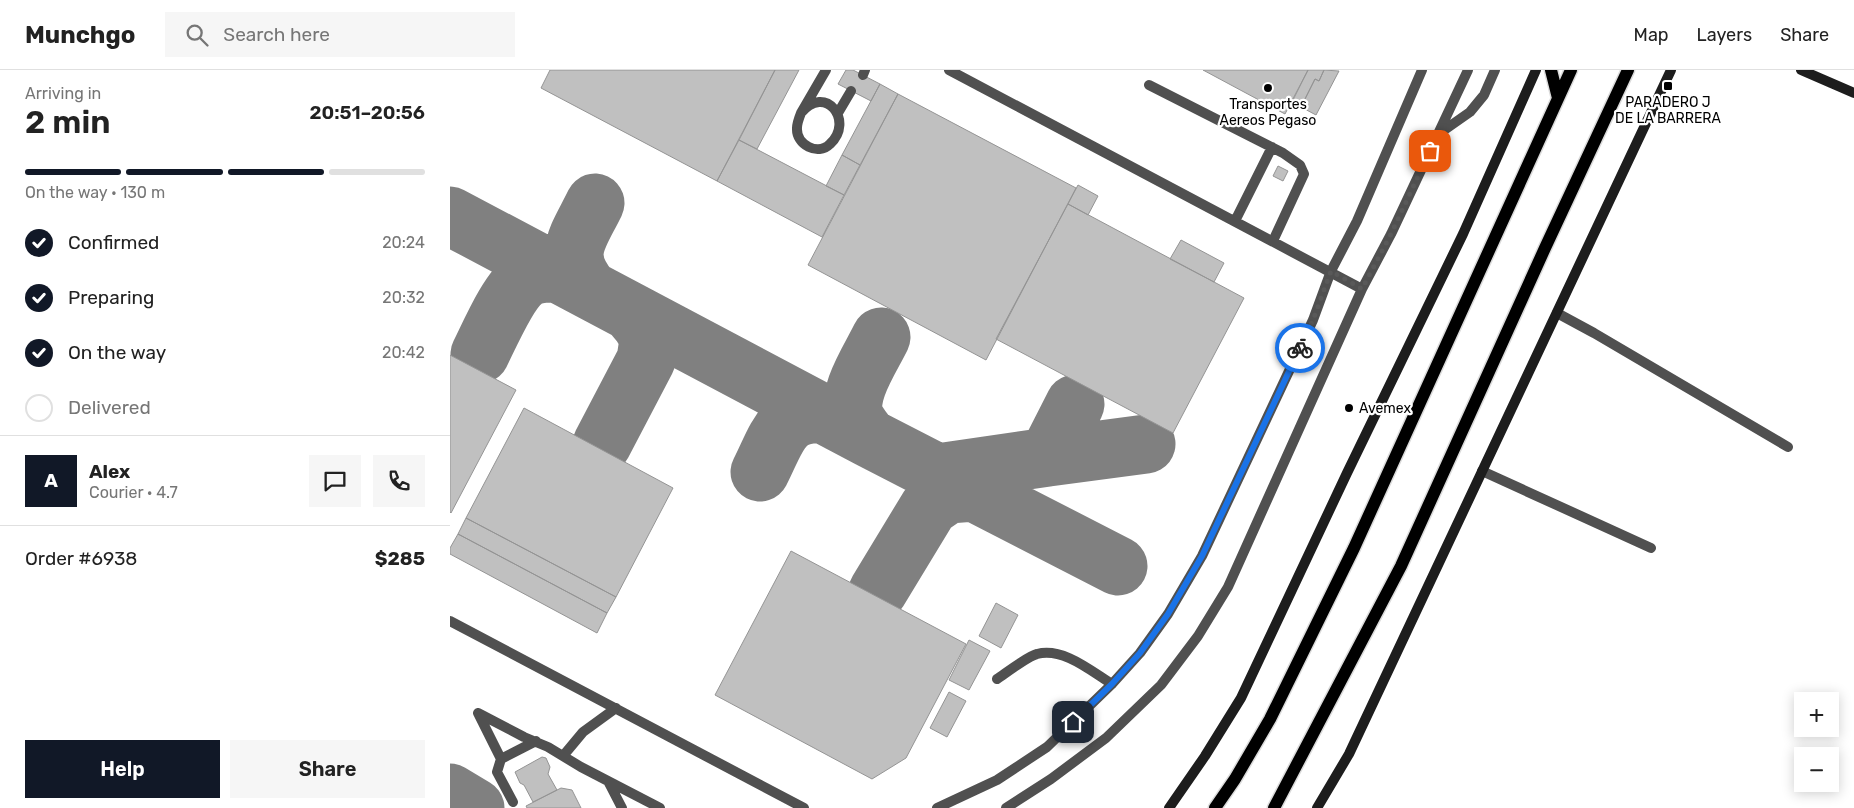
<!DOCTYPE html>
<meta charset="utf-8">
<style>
body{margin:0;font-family:Rubik,sans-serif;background:#f6f6f6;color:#222;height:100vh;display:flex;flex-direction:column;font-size:19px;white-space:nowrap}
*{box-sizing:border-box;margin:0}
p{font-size:16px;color:#767676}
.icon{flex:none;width:28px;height:28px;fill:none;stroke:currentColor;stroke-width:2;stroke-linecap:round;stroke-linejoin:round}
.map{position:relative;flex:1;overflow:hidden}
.drawer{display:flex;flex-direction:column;background:#fff;width:450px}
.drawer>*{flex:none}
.buttons{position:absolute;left:1344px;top:622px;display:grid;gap:10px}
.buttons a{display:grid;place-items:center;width:45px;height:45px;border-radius:0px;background:#fff;box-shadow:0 2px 12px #0003;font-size:25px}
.pin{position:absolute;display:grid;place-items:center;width:42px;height:42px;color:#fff;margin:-21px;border-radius:10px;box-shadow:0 2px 8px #0006}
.courier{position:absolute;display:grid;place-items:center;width:50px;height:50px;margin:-25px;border:4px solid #1a73e8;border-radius:50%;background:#fff;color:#222;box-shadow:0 1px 6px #0007}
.headline em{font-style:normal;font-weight:600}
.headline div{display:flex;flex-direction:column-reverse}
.headline{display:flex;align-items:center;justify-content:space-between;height:85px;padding:0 25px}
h1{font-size:32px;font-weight:600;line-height:38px}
.bar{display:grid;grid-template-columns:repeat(4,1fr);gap:8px 5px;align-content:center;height:60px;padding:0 25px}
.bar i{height:6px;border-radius:4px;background:#e0e0e0}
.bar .on{background:#111827}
.bar p{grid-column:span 4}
.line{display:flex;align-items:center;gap:12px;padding:0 25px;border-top:1px solid #e0e0e0}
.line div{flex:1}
.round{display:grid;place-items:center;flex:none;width:52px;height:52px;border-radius:0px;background:#f6f6f6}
ol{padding:0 25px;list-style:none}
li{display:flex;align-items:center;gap:15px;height:55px}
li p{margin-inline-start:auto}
li .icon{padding:5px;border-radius:50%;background:#111827;color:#fff;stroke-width:4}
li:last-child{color:#767676}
li i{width:28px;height:28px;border:2px solid #e0e0e0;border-radius:50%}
.primary-button{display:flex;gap:10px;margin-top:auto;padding:10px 25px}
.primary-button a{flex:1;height:58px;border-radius:0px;background:#111827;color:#fff;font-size:20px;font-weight:600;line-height:58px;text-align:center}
.primary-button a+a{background:#f6f6f6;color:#222}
header{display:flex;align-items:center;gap:30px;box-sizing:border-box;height:70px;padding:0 25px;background:#fff;border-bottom:1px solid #e0e0e0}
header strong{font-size:24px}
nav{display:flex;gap:28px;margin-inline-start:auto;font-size:18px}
.search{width:350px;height:45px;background:#f6f6f6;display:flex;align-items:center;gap:12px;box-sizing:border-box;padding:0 18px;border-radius:0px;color:#767676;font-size:19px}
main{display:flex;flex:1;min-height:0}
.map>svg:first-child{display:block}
</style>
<header>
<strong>Munchgo</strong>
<div class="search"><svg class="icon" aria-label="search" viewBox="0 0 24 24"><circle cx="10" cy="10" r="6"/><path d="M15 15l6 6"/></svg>Search here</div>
<nav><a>Map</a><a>Layers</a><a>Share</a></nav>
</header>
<main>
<section class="drawer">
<div class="headline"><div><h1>2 min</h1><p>Arriving in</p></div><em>20:51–20:56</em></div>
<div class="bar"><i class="on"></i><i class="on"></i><i class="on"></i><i></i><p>On the way · 130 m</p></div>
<ol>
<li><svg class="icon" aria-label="check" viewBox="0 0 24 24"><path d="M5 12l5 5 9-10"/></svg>Confirmed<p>20:24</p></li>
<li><svg class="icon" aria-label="check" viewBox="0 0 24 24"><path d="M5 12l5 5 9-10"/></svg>Preparing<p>20:32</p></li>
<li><svg class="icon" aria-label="check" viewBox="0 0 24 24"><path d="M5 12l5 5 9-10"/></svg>On the way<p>20:42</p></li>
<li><i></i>Delivered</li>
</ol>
<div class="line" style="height:90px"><b class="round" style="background:#111827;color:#fff">A</b><div><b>Alex</b><p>Courier · 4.7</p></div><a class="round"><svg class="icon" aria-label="chat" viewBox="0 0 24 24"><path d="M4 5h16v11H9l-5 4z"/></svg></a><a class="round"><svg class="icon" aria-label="phone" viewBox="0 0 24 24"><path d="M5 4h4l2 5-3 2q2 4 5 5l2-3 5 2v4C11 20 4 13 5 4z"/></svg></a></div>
<div class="line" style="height:65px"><div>Order #6938</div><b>$285</b></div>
<div class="primary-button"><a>Help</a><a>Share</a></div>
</section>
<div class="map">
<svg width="1404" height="738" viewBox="0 0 1404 738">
<rect width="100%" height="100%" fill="#fff"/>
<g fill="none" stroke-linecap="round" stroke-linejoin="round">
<path stroke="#808080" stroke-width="59" d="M0,146L419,368L668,496
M139,219C111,184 128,168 145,133
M30,284C40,264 59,219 77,208C86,203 97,203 107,203
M419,368C414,362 409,356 405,348C395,325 421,288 431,267
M152,374L196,290L199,270L197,264L191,254L181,242
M598,387L696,374
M310,402C327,369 331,340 375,344
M488,403L598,387L625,334
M428,521L479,437L498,424L524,422
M0,723L25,738"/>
</g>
<path fill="#c0c0c0" stroke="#949494" d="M100,0H325L267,111L91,18Z
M325,0H349L307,79L289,70Z
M396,0H403L430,14L421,31L388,14Z
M753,0H858L835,44Z
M858,0H874L869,11L865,9L851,37L842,32Z
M874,0L889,1L866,45L851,37L865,9L869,11Z
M430,14L448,24L410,95L392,85Z
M448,24L626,118L536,290L358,195Z
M289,70L394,125L372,167L267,111Z
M392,85L410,95L394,125L376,116Z
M828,96L838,101L833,111L823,106Z
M628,115L648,126L638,145L618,134Z
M618,134L794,228L723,363L546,269Z
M731,170L774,193L764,212L720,189Z
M0,285L66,320L1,443L0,442Z
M74,338L223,418L166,527L16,448Z
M16,448L166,527L157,543L8,464Z
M8,464L157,543L147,563L0,484V478Z
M341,481L516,574L456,688L422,709L265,625Z
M546,533L568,545L551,578L529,566Z
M519,570L540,581L519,620L499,610Z
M499,622L516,631L497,667L480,658Z
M92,687L96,688L100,697L98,704L107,720L83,732L74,715L70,713L65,702Z
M111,718L122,720L131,738H77L76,736Z"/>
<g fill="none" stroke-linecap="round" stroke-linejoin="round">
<defs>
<path id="primary" d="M1101,0L1108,28
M765,738L785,709L820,649L904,478L1121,0
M824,738L951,496L1095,178L1178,0"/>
</defs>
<use href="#primary" stroke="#dbdbdb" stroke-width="15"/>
<path stroke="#505050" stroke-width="10" d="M499,0L912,219
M413,5L415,0
M699,15L833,83L850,95L854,104L823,171
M351,43C375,13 405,51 380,74C368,86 346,75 347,58C347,53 349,48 351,43L376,0
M388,43L401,21
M990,63L1020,42L1034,25L1045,0
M785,151L822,77
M1107,243L1144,263L1338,377
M0,551L354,738
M547,609C556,603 578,586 587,584C613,577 641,601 662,614
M28,643L74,667L98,677L131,697L210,738
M28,643L51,689L47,702L63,732
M113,686L133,662L166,638
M51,689L86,671
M158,711L172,738
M487,738L547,710L597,677L662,614L690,583L718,544L752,486L863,250L881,201L907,151L972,0
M556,738L601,709L656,668L711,615L748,566L778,517L912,219L941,164L1018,0"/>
<path stroke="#505050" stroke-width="10" d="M1032,401L1201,478"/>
<path stroke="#1d1d1d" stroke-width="10" d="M1351,0L1404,23
M719,738L755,686L791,628L897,403L1013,164L1086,0
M867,738L899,684L1221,0"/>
<use href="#primary" stroke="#000" stroke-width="12"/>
</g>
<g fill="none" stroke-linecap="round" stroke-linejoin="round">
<path stroke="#595959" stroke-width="5" stroke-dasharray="0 9" d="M850,278L863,250L881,201L912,219L941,164L980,81"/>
<path stroke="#1a73e8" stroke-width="6" d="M623,652L662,614L690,583L718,544L752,486L850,278"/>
</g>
<g fill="#000" stroke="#fff" stroke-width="2">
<rect x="1213" y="11" width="10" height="10" rx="2.5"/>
<circle cx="818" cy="18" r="5"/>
<circle cx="899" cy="338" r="5"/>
</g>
<g text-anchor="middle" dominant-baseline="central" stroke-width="4.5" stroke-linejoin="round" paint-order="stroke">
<g font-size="14" fill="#000" stroke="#fff">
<text x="1218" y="32">PARADERO J<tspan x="1218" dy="16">DE LA BARRERA</tspan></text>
<text x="818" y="34">Transportes<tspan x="818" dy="16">Aereos Pegaso</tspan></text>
<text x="909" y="338" text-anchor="start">Avemex</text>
</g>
</g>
</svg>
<div class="buttons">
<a>+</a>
<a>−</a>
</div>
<div class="pin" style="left:980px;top:81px;background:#ea580c"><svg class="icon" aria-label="bag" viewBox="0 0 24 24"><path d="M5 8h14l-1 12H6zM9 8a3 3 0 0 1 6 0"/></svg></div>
<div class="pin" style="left:623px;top:652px;background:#1f2937"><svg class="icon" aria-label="home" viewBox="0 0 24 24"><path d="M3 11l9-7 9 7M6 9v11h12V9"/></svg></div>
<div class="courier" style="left:850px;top:278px"><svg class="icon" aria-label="bike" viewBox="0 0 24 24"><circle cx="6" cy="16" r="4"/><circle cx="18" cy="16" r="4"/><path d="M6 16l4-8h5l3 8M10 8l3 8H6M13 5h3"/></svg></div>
</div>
</main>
